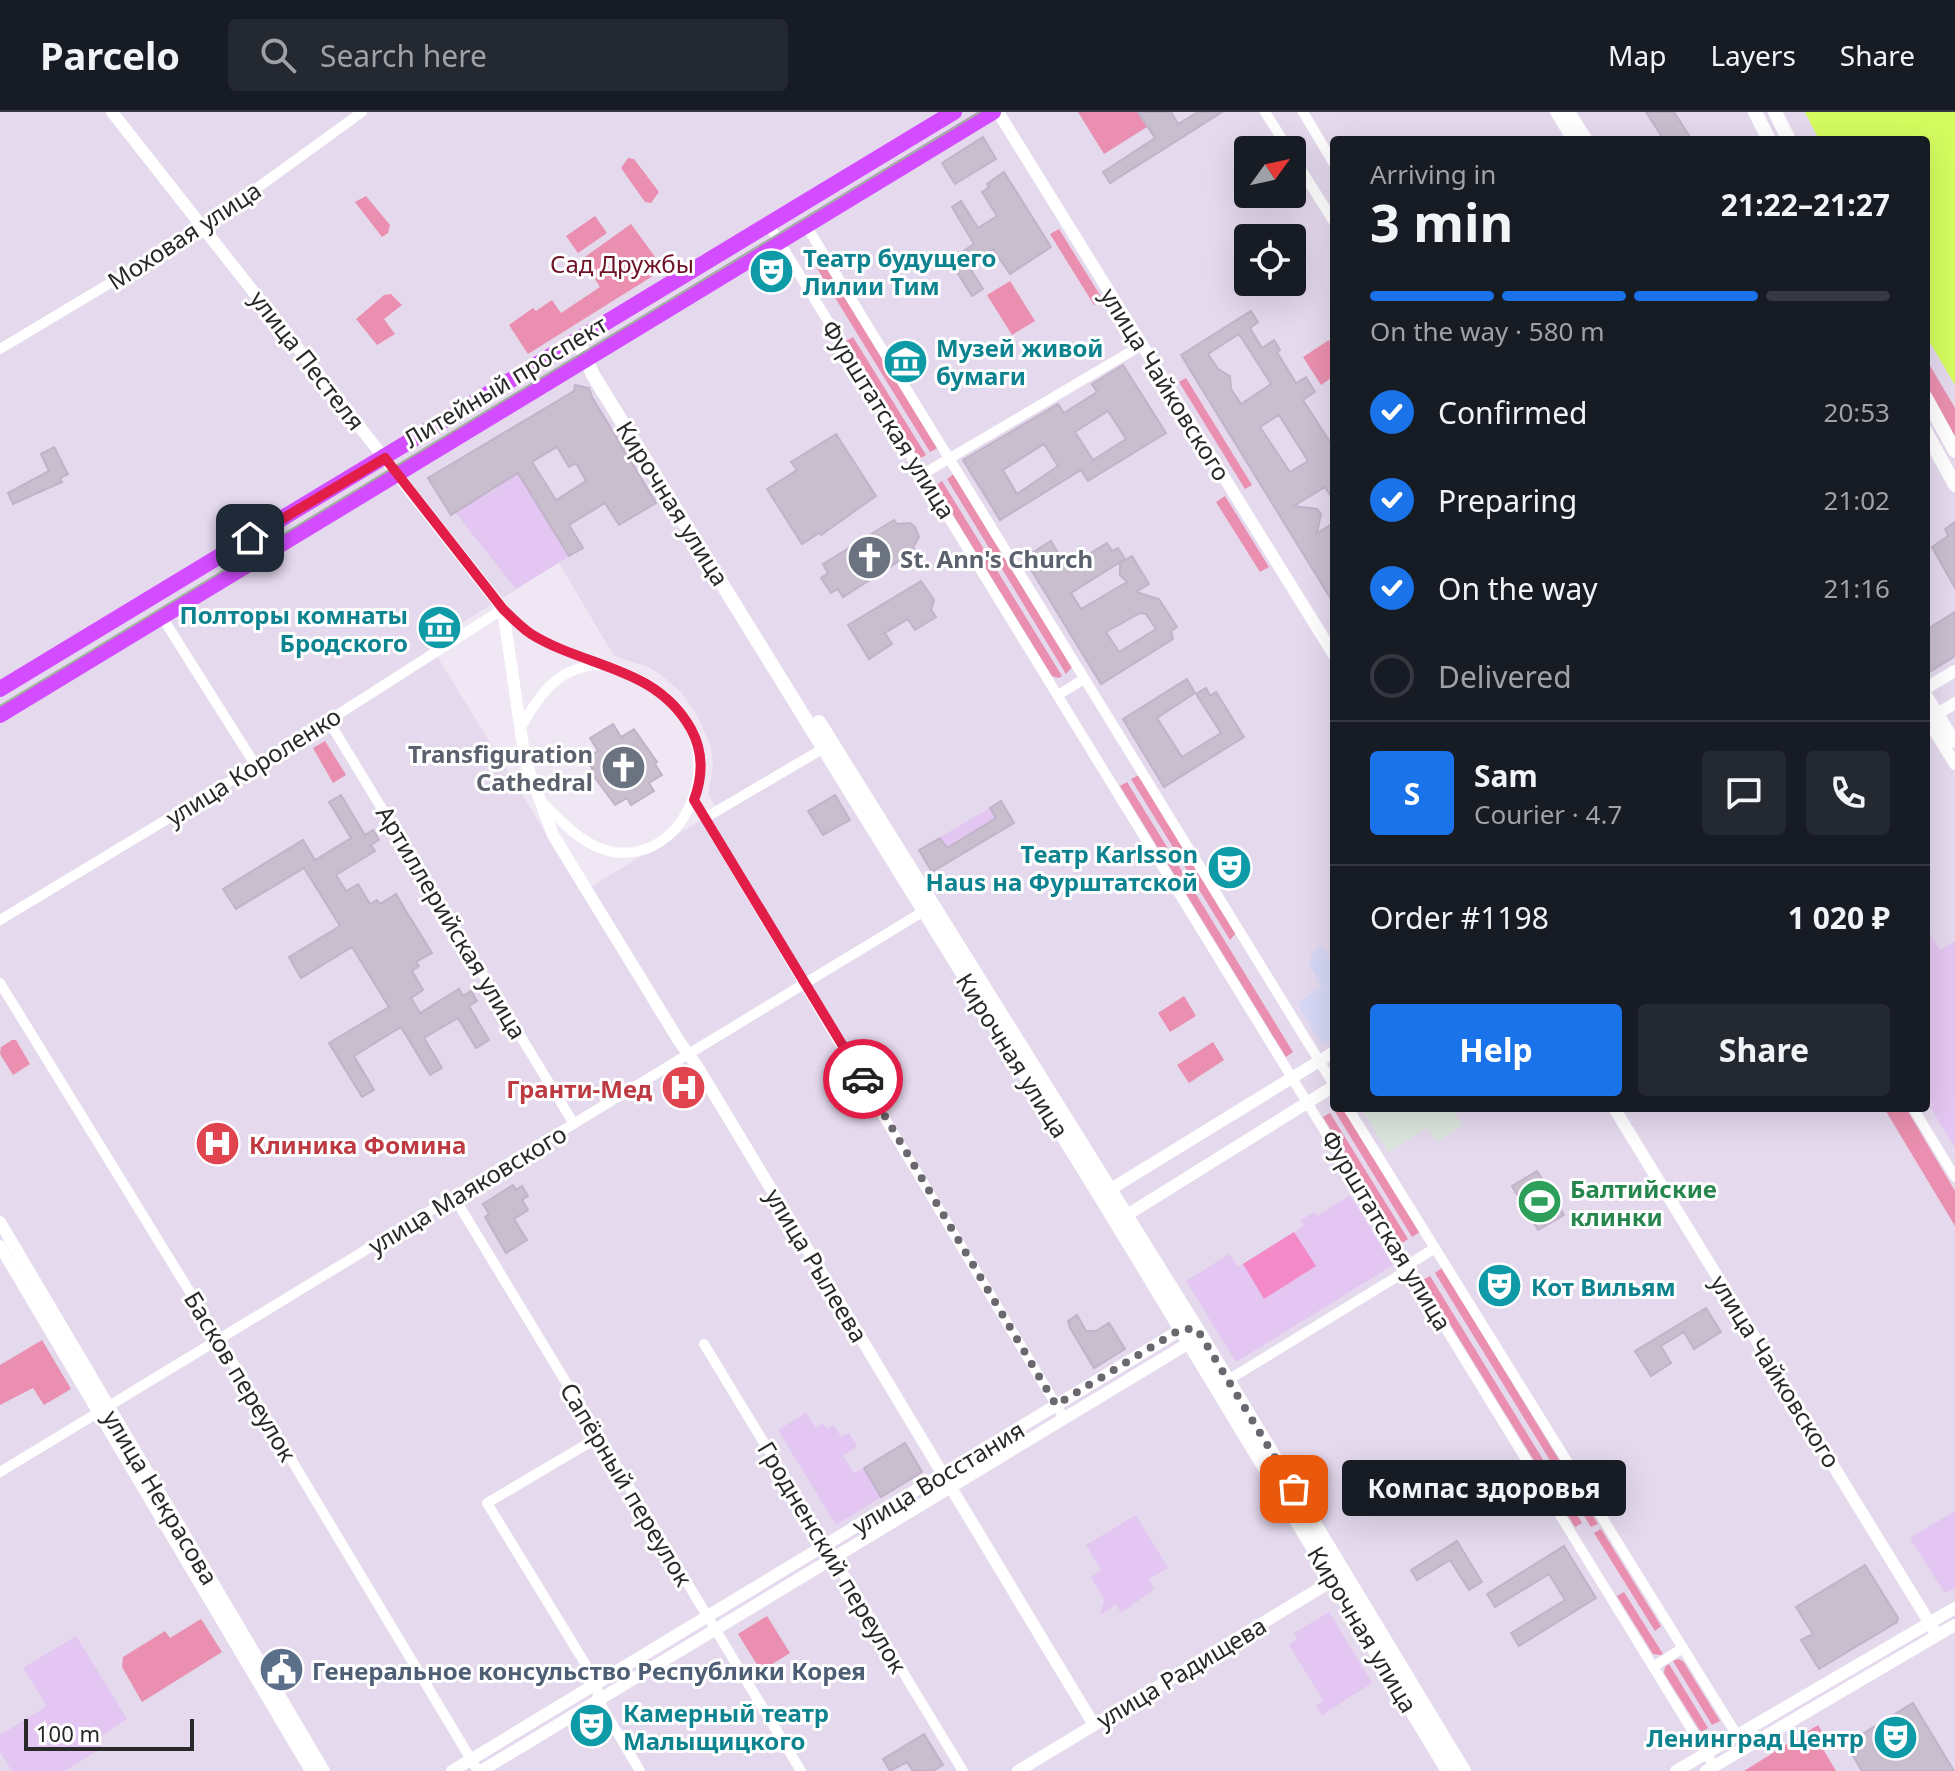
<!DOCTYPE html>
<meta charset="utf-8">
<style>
body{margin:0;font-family:"Noto Sans",sans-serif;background:#242831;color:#f1f3f6;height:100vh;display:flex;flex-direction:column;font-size:30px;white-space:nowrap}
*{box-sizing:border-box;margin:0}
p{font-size:26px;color:#9ea1a6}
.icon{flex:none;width:44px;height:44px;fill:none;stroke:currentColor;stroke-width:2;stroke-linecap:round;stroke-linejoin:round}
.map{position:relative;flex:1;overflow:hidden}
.details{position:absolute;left:1330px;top:24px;width:600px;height:976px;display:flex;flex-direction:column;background:#171b24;border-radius:8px;box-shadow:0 8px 32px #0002}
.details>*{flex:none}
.needle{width:52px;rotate:57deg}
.buttons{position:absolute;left:1234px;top:24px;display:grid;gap:16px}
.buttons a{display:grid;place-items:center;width:72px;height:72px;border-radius:8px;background:#171b24;box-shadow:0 8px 32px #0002;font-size:40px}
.scale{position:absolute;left:24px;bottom:20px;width:170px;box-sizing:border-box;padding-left:8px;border:4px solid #292929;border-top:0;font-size:22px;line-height:28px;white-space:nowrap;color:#292929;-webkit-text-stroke:6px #fff;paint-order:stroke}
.pin{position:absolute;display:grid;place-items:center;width:68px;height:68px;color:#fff;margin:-34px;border-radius:16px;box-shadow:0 4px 12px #0006}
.courier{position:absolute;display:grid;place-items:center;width:80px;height:80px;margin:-40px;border:6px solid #e11d48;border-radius:50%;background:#fff;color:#222;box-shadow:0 2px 10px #0007}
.bubble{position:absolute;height:56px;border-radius:8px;background:#171b24;box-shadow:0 8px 32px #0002;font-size:26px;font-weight:700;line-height:56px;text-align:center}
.summary em{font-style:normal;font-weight:700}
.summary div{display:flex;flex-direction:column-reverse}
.summary{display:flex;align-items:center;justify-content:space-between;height:136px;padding:0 40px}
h1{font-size:52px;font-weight:700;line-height:60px}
.bar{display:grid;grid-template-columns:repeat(4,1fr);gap:12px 8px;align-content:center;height:96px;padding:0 40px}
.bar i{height:10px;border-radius:6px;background:#363941}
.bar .current{background:#1a73e8}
.bar p{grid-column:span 4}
.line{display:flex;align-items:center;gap:20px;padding:0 40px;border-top:2px solid #363941}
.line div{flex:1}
.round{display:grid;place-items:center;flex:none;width:84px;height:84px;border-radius:8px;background:#242831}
ol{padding:0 40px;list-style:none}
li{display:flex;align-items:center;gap:24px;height:88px}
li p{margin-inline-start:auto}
li .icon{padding:8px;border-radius:50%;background:#1a73e8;color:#fff;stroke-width:4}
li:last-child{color:#9ea1a6}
li i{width:44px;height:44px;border:4px solid #363941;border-radius:50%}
.button{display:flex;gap:16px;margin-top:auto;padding:16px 40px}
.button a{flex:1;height:92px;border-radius:8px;background:#1a73e8;color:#fff;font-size:32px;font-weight:700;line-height:92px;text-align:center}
.button a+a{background:#242831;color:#f1f3f6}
header{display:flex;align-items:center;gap:48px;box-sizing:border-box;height:112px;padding:0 40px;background:#171b24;border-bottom:2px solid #363941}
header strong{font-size:38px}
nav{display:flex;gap:44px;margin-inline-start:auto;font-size:28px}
.search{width:560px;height:72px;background:#242831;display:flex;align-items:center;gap:20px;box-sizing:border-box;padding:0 28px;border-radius:8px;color:#9ea1a6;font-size:30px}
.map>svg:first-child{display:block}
</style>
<header>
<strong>Parcelo</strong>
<div class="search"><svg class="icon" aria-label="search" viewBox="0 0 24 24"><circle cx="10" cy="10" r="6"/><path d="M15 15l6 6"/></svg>Search here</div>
<nav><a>Map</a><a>Layers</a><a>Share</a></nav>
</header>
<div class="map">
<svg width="1955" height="1659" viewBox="0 0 1955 1659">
<rect width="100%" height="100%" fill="#e4d9ed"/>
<path fill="#dbe5dd" d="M1361,996H1461L1454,1001L1463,1014L1437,1030L1427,1016L1388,1040Z"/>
<path fill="#e3c6f1" d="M517,358L569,444L516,477L455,400L495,378Z
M1001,689L1014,711L932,760L919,738Z
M1926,815L1940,838L1955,829V1036L1930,995L1933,993L1926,985Z
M1350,1083L1393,1153L1236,1250L1186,1169L1229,1142L1238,1155L1304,1114L1301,1108L1314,1100L1317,1104Z
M806,1301L816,1316L823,1311L827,1317L834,1313L841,1325L849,1321L857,1334L843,1344L854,1361L864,1356L881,1385L836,1413L778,1318Z
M1955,1399V1476L1947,1480H1944L1910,1426Z
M1136,1403L1168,1456L1149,1467L1154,1477L1121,1501L1116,1492L1100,1503L1104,1488L1091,1465L1101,1458L1086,1433Z
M1329,1500L1372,1571L1322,1603L1316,1594L1323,1588L1289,1533L1297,1527L1294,1521Z
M76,1524L127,1607L97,1627L102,1636L65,1659H12L0,1640V1623L47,1594L23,1556Z"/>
<path fill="#d5d7f5" d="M1322,834L1334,853V928L1326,932L1320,929L1297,891L1322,875L1310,853L1311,843Z"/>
<path fill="#ea8faf" d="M1078,0H1137L1147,15L1104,42Z
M628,46L634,47L659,80L651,91L645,90L621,56Z
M366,84L390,113L388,121L382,125L355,90Z
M595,104L607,121L578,141L566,124Z
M631,112L664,157L528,242L509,213L533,196L536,199L552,188L561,201L600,175L582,147Z
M1059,117L1103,188L1094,193L1050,122Z
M814,135L938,336L930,340L807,140Z
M1010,169L1035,209L1012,223L987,183Z
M391,182L402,193L384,207L395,222L377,233L356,207L384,183Z
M853,225L926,343L919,347L846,229Z
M1329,228L1334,236V264L1321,273L1303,245Z
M1926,247L1955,296V325L1926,272Z
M1186,266L1252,373L1245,377L1179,270Z
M954,362L1072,555L1066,562L947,367Z
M942,369L1062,564L1059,566L1052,564L935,374Z
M1225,384L1269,455L1260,460L1216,390Z
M325,629L346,663L333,671L313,636Z
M1139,663L1236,821L1230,828L1131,667Z
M1127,670L1293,940L1286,945L1120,674Z
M1184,884L1196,904L1170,920L1158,901Z
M12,928H16L30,952L13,963L0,942L1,935Z
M1213,930L1224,948L1189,971L1177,953Z
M1338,996H1343L1420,1120L1412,1125L1334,998Z
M1884,996H1906L1955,1079V1114Z
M1330,1001L1408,1127L1401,1132L1323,1005Z
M1442,1156L1598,1412L1591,1415L1435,1161Z
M1430,1164L1582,1411L1575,1415L1423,1168Z
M42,1228L71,1277L44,1293L33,1276L0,1293V1253Z
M1601,1417L1661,1514L1655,1519L1594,1421Z
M1624,1480L1663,1542L1660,1543L1653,1542L1617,1484Z
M767,1504L790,1541L761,1559L738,1522Z
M201,1507L222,1540L142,1590L122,1555L123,1545L165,1519L170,1526Z
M1678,1547L1683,1549L1720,1609L1712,1613L1673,1549Z
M1669,1552L1708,1616L1701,1620L1664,1561L1665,1555Z
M1818,1613L1824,1623L1817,1627L1836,1659H1744Z"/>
<path fill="#f389c7" d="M1294,1120L1316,1154L1264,1187L1243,1152Z"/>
<path fill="#f0e7f5" d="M559,451L614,544L648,555L661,563L681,580L698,605L711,635L713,655L708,682L718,698L582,780L429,531Z"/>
<path fill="#d4fc5f" d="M1805,0H1955V273L1926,224V28H1819Z"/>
<path fill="#c8bece" stroke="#c1b3c9" stroke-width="2" fill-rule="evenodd" d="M1138,0H1171L1178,12L1198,0H1222L1110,71L1103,60L1155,26Z
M1646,0H1674L1692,28H1664Z
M983,25L996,47L955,72L942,51Z
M1004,60L1051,135L1010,162L993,137L968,153L983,177L972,184L952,152L962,146L959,142L974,132L952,95L961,89L978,116L997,104L982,80L989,75L987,72Z
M1251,199L1258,210L1250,216L1262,236L1274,228L1280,238L1277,240L1296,271L1306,265L1315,280L1303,288L1334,336V389L1325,375L1294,394L1317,397L1321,402L1317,421L1334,411V492L1181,243ZM1239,222L1271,272L1241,292L1231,277L1230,264L1218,257L1208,242ZM1279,303L1308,349L1290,360L1260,315Z
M1123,253L1166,321L1088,369L1081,358L1000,408L963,348L1058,292L1064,301L1097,280L1092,272ZM1108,299L1126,327L1093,348L1075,320ZM1044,332L1058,354L1017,382L1003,358Z
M575,273L589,276L592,285L656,391L619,413L605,391L569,413L583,436L569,444L518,361L451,403L428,366L574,279ZM557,335L569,355L576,351L586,369L556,388L532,350Z
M836,322L876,384L821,423L819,421L802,432L767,377L797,358L791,350Z
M54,335L68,362L60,366L62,370L13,392L8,381L49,359L41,342Z
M894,408L897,412L910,411L915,415L919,425L913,436L915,439L843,485L838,477L831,481L821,466L828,461L823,452Z
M1955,410V476L1932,435L1948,424L1945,417Z
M1051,429L1067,456L1107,431L1112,439L1118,436L1125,447L1071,481L1081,497L1127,470L1120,463V451L1132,444L1149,472L1136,480L1159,487L1177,515L1171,519L1173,527L1101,572L1024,446ZM1140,501L1146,502L1156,517L1119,540L1106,520Z
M921,469L934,488L931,498L936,505L915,518L908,507L885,521L892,532L869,547L848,513Z
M1955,500V544L1926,562V518Z
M1187,567L1195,581L1157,606L1182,645L1221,621L1196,582L1206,576L1210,584L1216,580L1244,625L1164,675L1123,607Z
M613,612L621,625L634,617L657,650L655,652L662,663L649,671L654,679L631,693L627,686L615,693L590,659L593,658L586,646L598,639L590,626Z
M341,683L365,723L373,718L379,728L371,733L375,739L336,763L346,779L358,772L370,792L377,788L380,792L396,782L406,799L432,841L416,850L419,854L412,859L423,878L411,886L420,901L459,877L463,884L471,879L477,889L469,894L489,928L476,936L458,906L424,926L442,956L430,963L401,915L354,944L374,978L362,985L329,931L389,895L352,835L301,866L289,845L340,814L304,756L236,797L223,777L303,728L315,748L351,726L329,690Z
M835,683L850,708L823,723L808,699Z
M1001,689L1014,711L932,760L919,738L940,726L947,736L996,706L990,696Z
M1537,1059L1564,1103L1538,1118L1512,1074Z
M513,1073L516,1078L522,1074L528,1084L522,1088L528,1098L514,1107L527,1128L506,1141L485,1105L489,1102L483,1092Z
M1706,1196L1721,1220L1694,1237L1684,1220L1661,1234L1671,1251L1651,1264L1635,1239Z
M1077,1203L1086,1219H1096L1109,1211L1125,1237L1094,1256L1070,1216L1068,1209Z
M905,1331L922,1360L881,1385L864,1356Z
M1457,1429L1482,1470L1469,1478L1450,1448L1417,1468L1411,1458Z
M1564,1434L1596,1486L1519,1534L1511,1521L1565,1488L1549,1462L1495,1495L1487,1482Z
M1865,1453L1898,1506L1897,1510L1819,1557L1801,1528L1813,1522L1796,1495Z
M1913,1591L1954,1659H1862L1846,1632Z
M924,1622L943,1653L933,1659H913L907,1650L890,1659L883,1647Z"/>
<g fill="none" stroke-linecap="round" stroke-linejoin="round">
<path stroke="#fff" stroke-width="10" d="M1265,0L1289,38
M1303,0L1334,52
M1292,43L1334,110
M769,113L1714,1654
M807,115L1334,973
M0,237L202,116L362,0
M923,362L1142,233
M162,505L256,654
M1058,583L1084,567
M328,608L574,1012
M520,617C539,583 557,555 599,553
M694,688L1064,1306
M705,706L824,636
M0,808L295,630L503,497C512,506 520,515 531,522C581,553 647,553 684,605C721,659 683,750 613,740C584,735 563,711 544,692
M0,871L228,1242L478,1659
M1348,996L1745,1636
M1913,996L1955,1065
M454,1085L801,1659
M704,1232L963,1659
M1228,1268L1403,1161L1408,1153L1435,1136
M599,1325L487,1391L597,1571L598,1588L640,1659
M0,1360L929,796
M1653,1555L1683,1536"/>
<path stroke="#fff" stroke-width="12" d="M112,0L503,497L525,648L553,723L679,929L697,954L1094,1613
M998,0L1334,543
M1556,0L1573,28
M1569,0L1587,28
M1926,576L1955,559
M1926,583L1955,630
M1926,605L1955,652
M1931,606L1955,591
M1614,996L1937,1523
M1110,1084L1111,1077L1334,940
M1127,1103L1334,974
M0,1110L324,1659
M0,1134L311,1659
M452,1659L1164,1228L1181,1217H1189
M481,1659L1189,1231L1193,1223
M1018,1659L1340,1464
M1676,1659L1955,1496
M1706,1659L1955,1513"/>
<path stroke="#fff" stroke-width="14" d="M1755,0L1769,28
M1775,0L1789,28
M578,228L593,263L1108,1097L1448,1659
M1926,286L1955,339
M1926,320L1955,373
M819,610L1197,1217L1464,1659"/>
<path stroke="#d44cff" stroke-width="16" d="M0,577L954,0
M0,603L993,0"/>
<path stroke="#9fb69b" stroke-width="2" d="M0,594L980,0"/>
</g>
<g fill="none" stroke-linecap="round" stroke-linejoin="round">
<path stroke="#6a676e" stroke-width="8" stroke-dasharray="0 14.4" d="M863,967L1056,1293L1181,1217H1197L1294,1377"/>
<path stroke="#e11d48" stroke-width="10" d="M250,426L385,346L503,497C512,506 521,515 531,522C586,556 656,554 691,617C703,639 703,664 694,688L863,967"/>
</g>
<defs>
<symbol id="theatre-disc" viewBox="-11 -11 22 22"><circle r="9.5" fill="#0f9aa8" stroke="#fff"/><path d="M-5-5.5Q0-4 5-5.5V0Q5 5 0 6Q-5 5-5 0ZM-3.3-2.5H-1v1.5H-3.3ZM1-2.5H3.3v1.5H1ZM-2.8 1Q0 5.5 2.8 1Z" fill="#fff"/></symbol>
<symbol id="museum-disc" viewBox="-11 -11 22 22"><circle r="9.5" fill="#0f9aa8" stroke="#fff"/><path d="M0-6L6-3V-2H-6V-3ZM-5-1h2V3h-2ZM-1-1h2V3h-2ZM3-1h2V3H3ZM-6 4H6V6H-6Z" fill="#fff"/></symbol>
<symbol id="church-disc" viewBox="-11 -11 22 22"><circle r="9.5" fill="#6b7280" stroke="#fff"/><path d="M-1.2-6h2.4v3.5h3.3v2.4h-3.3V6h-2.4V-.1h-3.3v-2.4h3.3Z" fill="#fff"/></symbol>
<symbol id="hospital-disc" viewBox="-11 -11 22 22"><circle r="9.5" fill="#e0444e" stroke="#fff"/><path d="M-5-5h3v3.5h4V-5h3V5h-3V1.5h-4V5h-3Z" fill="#fff"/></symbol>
<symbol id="stadium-disc" viewBox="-11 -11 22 22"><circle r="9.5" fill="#2e9e5b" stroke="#fff"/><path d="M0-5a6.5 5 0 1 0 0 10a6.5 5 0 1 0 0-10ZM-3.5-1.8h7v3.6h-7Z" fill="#fff"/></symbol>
<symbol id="civic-disc" viewBox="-11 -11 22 22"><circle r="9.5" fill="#5c6f8a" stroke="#fff"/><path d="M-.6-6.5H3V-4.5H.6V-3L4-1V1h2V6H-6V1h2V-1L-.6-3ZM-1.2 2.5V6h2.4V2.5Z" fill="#fff"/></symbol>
</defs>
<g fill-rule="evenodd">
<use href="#theatre-disc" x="746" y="134" width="51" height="51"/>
<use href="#museum-disc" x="880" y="224" width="51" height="51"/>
<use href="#church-disc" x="844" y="420" width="51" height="51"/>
<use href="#museum-disc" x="414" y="490" width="51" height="51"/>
<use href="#church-disc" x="598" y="630" width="51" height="51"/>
<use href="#theatre-disc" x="1204" y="730" width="51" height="51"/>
<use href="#hospital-disc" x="658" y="950" width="51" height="51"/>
<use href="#hospital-disc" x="192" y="1006" width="51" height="51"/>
<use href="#stadium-disc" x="1514" y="1064" width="51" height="51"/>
<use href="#theatre-disc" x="1474" y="1148" width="51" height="51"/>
<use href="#civic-disc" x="256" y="1532" width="51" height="51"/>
<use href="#theatre-disc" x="566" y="1588" width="51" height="51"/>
<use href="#theatre-disc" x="1870" y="1600" width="51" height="51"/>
</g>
<g text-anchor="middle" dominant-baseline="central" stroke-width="6" stroke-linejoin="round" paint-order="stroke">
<g font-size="24" fill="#292929" stroke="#fff">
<text transform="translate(184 123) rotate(-33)">Моховая улица</text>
<text transform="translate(308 248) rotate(52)">улица Пестеля</text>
<text transform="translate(505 269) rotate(-31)">Литейный проспект</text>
<text transform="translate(1166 272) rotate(58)">улица Чайковского</text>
<text transform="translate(889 307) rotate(58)">Фурштатская улица</text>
<text transform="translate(673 391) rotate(58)">Кирочная улица</text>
<text transform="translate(253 654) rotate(-32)">улица Короленко</text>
<text transform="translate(452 810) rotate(59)">Артиллерийская улица</text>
<text transform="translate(1013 943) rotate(58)">Кирочная улица</text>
<text transform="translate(467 1077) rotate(-31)">улица Маяковского</text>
<text transform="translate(1387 1118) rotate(59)">Фурштатская улица</text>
<text transform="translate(817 1153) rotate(59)">улица Рылеева</text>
<text transform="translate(1776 1259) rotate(58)">улица Чайковского</text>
<text transform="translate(241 1264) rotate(59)">Басков переулок</text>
<text transform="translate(938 1365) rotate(-31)">улица Восстания</text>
<text transform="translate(627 1372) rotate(59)">Сапёрный переулок</text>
<text transform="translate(161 1385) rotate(59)">улица Некрасова</text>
<text transform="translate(833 1445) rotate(59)">Гродненский переулок</text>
<text transform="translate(1363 1517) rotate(59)">Кирочная улица</text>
<text transform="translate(1181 1560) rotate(-31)">улица Радищева</text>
</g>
<g font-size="24" font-weight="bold" fill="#0d838f" stroke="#fff" text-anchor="start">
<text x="803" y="145">Театр будущего<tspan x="803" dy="28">Лилии Тим</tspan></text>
<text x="936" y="235">Музей живой<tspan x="936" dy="28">бумаги</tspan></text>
<text x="408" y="502" text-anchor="end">Полторы комнаты<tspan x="408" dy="28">Бродского</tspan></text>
<text x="1198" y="741" text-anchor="end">Театр Karlsson<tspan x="1198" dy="28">Haus на Фурштатской</tspan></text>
<text x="1531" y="1174">Кот Вильям</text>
<text x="623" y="1600">Камерный театр<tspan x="623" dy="28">Малыщицкого</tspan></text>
<text x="1864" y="1625" text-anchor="end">Ленинград Центр</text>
</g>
<g font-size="24" fill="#6e1226" stroke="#fff">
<text x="622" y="151">Сад Дружбы</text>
</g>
<g font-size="24" font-weight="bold" fill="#5b616d" stroke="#fff" text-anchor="start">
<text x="900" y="446">St. Ann's Church</text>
<text x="593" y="641" text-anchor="end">Transfiguration<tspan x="593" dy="28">Cathedral</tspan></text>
</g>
<g font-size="24" font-weight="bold" fill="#be3a42" stroke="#fff" text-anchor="end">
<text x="652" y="976">Гранти-Мед</text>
<text x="249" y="1032" text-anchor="start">Клиника Фомина</text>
</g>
<g font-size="24" font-weight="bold" fill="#27864d" stroke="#fff" text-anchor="start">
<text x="1570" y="1076">Балтийские<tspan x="1570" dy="28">клинки</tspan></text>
</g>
<g font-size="24" font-weight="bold" fill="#4e5e75" stroke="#fff" text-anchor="start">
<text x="312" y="1558">Генеральное консульство Республики Корея</text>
</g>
</g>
</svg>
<div class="buttons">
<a><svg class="needle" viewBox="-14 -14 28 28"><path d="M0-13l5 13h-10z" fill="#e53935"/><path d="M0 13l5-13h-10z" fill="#9ea1a6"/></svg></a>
<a><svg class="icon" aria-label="locate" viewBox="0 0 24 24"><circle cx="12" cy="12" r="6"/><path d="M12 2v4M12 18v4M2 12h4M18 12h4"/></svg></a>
</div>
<div class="scale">100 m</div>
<div class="pin" style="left:1294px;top:1377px;background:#ea580c"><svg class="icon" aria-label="bag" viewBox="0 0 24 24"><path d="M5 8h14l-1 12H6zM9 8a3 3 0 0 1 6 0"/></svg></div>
<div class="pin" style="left:250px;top:426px;background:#1f2937"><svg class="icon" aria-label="home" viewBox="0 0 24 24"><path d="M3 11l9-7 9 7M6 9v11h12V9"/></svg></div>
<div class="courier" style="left:863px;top:967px"><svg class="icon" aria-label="car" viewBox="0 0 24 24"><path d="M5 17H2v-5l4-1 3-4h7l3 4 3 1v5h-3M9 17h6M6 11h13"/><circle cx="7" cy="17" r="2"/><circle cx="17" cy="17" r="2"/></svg></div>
<div class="bubble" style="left:1342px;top:1348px;width:284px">Компас здоровья</div>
<section class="details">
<div class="summary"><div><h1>3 min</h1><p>Arriving in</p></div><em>21:22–21:27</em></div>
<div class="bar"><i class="current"></i><i class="current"></i><i class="current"></i><i></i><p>On the way · 580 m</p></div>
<ol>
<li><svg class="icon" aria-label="check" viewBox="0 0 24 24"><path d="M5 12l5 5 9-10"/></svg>Confirmed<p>20:53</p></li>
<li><svg class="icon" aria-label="check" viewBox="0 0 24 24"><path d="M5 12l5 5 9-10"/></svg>Preparing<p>21:02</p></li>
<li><svg class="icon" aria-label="check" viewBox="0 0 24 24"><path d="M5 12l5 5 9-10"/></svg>On the way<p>21:16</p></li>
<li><i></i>Delivered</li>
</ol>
<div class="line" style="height:144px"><b class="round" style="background:#1a73e8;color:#fff">S</b><div><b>Sam</b><p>Courier · 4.7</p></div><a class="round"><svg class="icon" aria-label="chat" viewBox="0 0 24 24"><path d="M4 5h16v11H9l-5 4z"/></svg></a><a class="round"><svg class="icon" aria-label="phone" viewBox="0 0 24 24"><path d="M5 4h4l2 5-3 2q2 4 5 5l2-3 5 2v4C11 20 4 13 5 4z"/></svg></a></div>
<div class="line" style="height:104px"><div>Order #1198</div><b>1 020 ₽</b></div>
<div class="button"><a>Help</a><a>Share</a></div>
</section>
</div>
